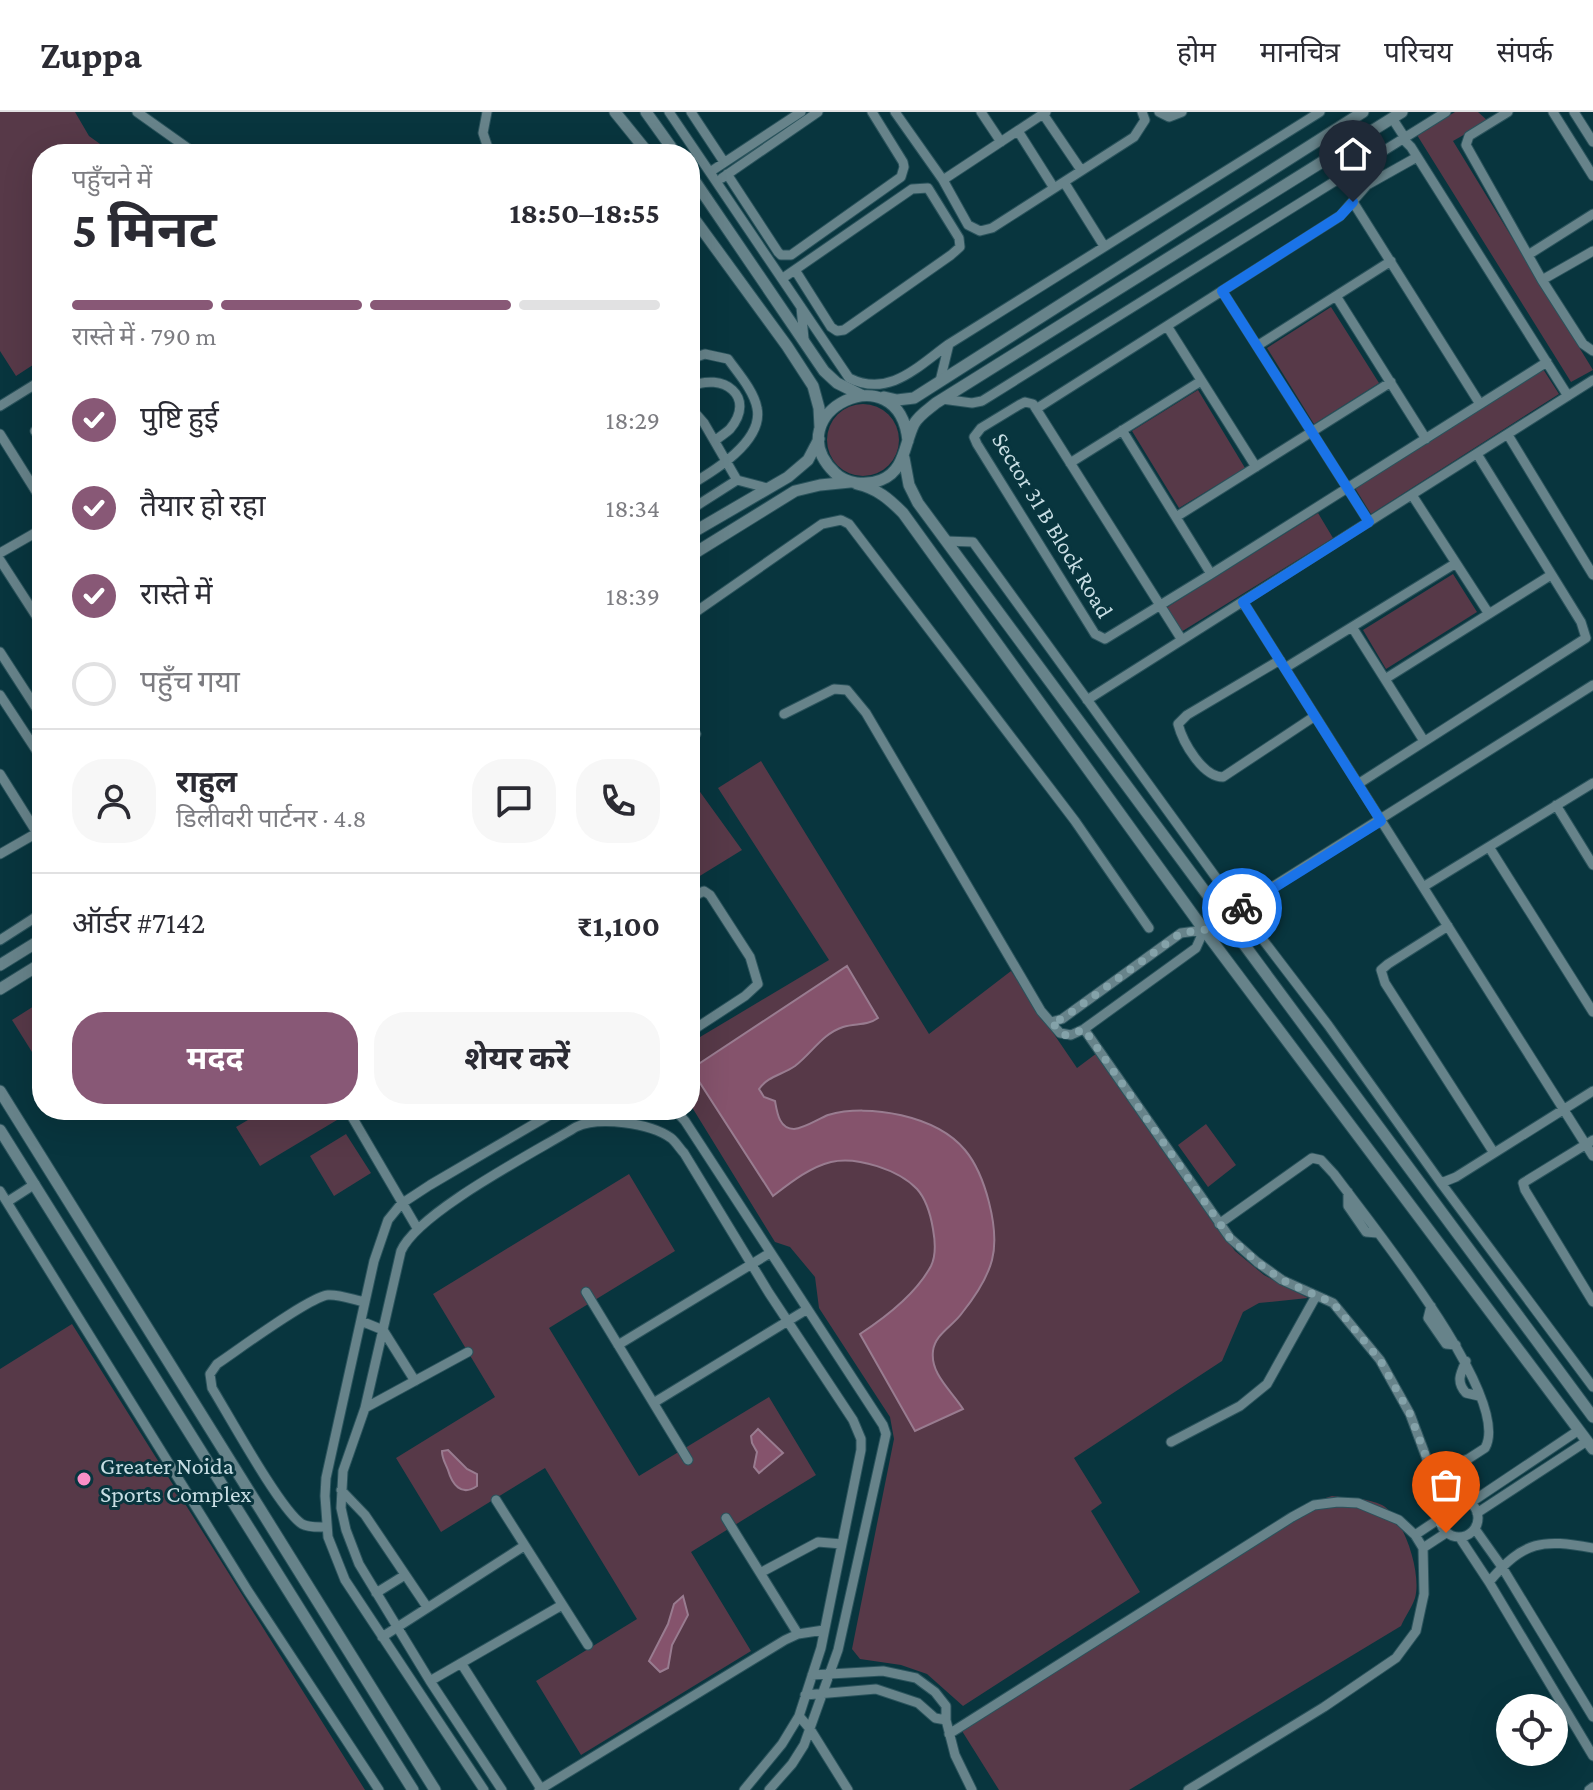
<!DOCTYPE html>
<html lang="hi">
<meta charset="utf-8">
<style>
body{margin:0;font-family:"Crimson Pro","Noto Sans Devanagari",serif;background:#f7f7f7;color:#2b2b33;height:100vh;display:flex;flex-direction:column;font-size:30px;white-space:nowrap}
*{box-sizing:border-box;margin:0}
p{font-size:26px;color:#7c7c81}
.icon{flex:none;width:44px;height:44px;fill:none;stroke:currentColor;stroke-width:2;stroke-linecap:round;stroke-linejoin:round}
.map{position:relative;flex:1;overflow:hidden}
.drawer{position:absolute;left:32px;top:32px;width:668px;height:976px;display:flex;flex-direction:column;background:#fff;border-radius:32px;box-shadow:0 8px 32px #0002}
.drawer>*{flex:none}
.tools{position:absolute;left:1496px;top:1582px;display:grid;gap:16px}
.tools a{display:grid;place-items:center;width:72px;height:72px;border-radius:50%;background:#fff;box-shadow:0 8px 32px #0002;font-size:40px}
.pin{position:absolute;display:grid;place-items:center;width:68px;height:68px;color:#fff;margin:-82px -34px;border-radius:50% 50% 50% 0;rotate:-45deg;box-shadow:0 0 8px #0007}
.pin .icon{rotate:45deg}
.courier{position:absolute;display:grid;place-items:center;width:80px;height:80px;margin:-40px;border:6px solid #1a73e8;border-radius:50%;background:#fff;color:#222;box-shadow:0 2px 10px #0007}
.overview em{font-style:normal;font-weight:700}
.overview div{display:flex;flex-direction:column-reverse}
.overview{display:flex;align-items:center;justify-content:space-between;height:136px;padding:0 40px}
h1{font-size:52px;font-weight:700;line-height:60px}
.bar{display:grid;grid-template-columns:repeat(4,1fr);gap:12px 8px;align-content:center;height:96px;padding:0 40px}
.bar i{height:10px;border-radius:6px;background:#e1e1e2}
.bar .current{background:#885876}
.bar p{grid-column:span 4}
.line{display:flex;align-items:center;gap:20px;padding:0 40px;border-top:2px solid #e1e1e2}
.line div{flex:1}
.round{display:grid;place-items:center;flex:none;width:84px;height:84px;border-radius:32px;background:#f7f7f7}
ol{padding:0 40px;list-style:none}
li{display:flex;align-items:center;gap:24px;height:88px}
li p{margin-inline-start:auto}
li .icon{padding:8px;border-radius:50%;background:#885876;color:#fff;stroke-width:4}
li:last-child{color:#7c7c81}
li i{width:44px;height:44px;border:4px solid #e1e1e2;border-radius:50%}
.action{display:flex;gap:16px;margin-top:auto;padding:16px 40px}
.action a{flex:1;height:92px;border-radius:32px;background:#885876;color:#fff;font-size:32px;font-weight:700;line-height:92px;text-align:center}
.action a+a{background:#f7f7f7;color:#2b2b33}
header{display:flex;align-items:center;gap:48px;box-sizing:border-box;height:112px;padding:0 40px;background:#fff;border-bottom:2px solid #e1e1e2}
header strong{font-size:38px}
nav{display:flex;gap:44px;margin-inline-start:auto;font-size:28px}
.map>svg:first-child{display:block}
</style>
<header>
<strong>Zuppa</strong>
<nav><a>होम</a><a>मानचित्र</a><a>परिचय</a><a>संपर्क</a></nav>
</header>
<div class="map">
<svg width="1593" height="1678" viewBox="0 0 1593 1678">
<rect width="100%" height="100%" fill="#08353e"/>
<path fill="#573948" d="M0,0H75L89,24L114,42H42V247L16,264L0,239Z
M1455,0H1478L1488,9L1453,29L1593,258L1571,270L1417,23Z
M1331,195L1379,271L1314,312L1267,236Z
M1543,257L1559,282L1371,402L1355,376Z
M1198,278L1245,356L1179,396L1132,319Z
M827 328a36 36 0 1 1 72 0a36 36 0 1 1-72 0Z
M1318,401L1333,426L1181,520L1166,496Z
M1453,462L1477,500L1386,557L1363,518Z
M761,649L929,922L1011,859L1077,956L1097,941L1235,1139L1264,1163L1308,1186L1259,1191L1243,1200L1222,1249L1074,1346L1102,1391L1091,1399L1140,1480L963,1594L927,1562L901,1553L860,1547L852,1537L894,1327L890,1305L819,1196L815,1165L790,1135L775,1130L690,992V931L829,848L718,676Z
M690,666L742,738L690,770Z
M42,889V956L12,908Z
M265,998H331L337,1008L260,1054L236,1015Z
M1206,1012L1236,1053L1208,1075L1178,1033Z
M346,1022L371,1061L334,1084L310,1044Z
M629,1062L675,1139L549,1216L639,1364L769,1285L816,1363L691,1440L751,1539L581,1643L536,1569L637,1507L545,1356L441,1420L396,1346L495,1285L433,1182Z
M72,1212L365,1678H0V1257Z
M1332,1384C1348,1386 1368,1386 1382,1393C1404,1405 1422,1462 1415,1486C1412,1495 1405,1505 1401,1514L1129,1678H999L962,1619L1313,1390Z"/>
<path fill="#85536c" stroke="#997c90" stroke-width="2" d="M847,854L878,906C867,914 856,911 843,915C822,922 812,941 795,954C782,963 768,964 759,977L764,985L775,989C777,1000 779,1017 794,1017C805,1016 818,1007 828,1003C869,991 937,1004 965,1038C985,1062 1000,1117 992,1148C987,1167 974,1186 962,1201C953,1214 935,1222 933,1239C930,1262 952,1279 963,1297L915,1319L860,1222C886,1205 916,1182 931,1154C936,1144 935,1128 933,1117C931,1105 926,1087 917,1077C899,1058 857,1044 831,1050C810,1055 790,1071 773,1084L691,957Z
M758,1317L783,1341L759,1361L754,1355L757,1340L752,1331L751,1324Z
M448,1338L467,1357L477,1362V1374C461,1385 452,1372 448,1358C445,1350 442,1347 442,1339Z
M683,1484L688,1503L672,1533L668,1556L660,1560L649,1549L668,1512L674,1492Z"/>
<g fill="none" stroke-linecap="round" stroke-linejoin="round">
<defs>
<path id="minor" d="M137,0L196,42
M487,0L483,21L490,42
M669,0L849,266C889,286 917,255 949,232L1320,0
M691,0L724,50
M895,0L943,68L968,113L980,119L992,116L1134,25L1145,8L1142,0
M981,0L1001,30
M1159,0L1169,5L1182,0
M1508,0L1469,24L1466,33L1542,168L1583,232L1593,239
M1553,0L1593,64
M1574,0L1593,30
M1043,2L1081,58
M1392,6L1405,26
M1018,19L1054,76
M1403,27L1411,35L1568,284
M710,60L801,0
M727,62L778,140L781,143H791L901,65L904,55L903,50L872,0
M722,66L818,0
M943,68L1046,0
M1064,70L1104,134
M1353,90L1480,292
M1528,143L1593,102
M783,166L912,77L928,76L959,126L960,135L951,143L844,218L837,219L831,215L795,158
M1542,168L1593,139
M1222,179L1369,410
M1336,184L1426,327
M801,195L804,227
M1167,214L1256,355
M1257,234L1391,149
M690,247L705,242L728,247C738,261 754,279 757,296C764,329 714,359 690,373
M940,269L949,232
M690,275C723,259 757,285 730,317C726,321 719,325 715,329
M942,287L972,291L982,289L1446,0
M0,294L42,268
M690,295L704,311L737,368
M1036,297L1340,104L1367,73L1417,45
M1122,318L1211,462
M35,319L42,330
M0,322L42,389
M1508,323L1593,463
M1070,351L1201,269
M1412,383L1489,502
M690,398L737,368L767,376
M1176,405L1391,270
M946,429L973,430L1225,778L1328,913L1441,1071L1593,1275
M0,441L42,417
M0,448L42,513
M1243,490L1593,1044
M690,504L822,412L841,408L849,412L1075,709L1149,816
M1352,515L1424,629
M1182,528L1033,292L1025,290L1019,293L981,316L974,325L977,332L1095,522L1105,527L1211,462L1547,250
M0,540L42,605
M1280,548L1187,603L1178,612C1183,631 1203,665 1223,665L1315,604
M1285,556L1456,451
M1385,567L1551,463
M0,583L42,647
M1087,588L1593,268
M784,602L834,577L847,578L866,601L1041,899L1060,921L1071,923L1084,917L1196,836L1204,818
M690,618L696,622
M0,662L37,721
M1358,672L1586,526L1581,510L1477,342
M1556,693L1593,753
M1489,735L1593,900
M0,742L42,718
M1423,775L1593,671
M690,786L704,779L710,783L750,845L758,872L745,884L690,920
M1448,814L1388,852L1381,858L1385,871L1494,1041
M0,828L42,801
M1051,910L1062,907L1181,821L1204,818L1593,573
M1084,917L1230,1126L1257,1150L1282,1168L1333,1191L1380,1248L1410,1302L1434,1366L1441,1398
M348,998L417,1116
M675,998L685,1009L883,1313L886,1322L838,1538L804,1633L792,1652L769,1678
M1593,1028L1523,1071L1525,1078L1593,1190
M1441,1071L1456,1065L1593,979
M0,1079L248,1479L379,1678
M1348,1080V1094L1366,1120L1377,1121
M7,1090L35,1072
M1219,1112L1312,1046L1321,1048L1334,1062C1366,1106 1514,1286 1485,1336L1468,1347L1432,1360
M586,1180L688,1348
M1431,1194L1428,1206L1446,1232L1456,1233
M361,1209L383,1218L415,1269
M618,1233L770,1141
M1466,1249C1460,1262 1456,1270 1466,1281L1479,1284
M655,1290L806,1198
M365,1296L468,1240
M1171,1330L1240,1294L1267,1272L1316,1184
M1434,1366L1460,1387
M341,1378L365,1403L427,1495
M1440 1406a19 19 0 1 1 38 0a19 19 0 1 1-38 0Z
M496,1388L588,1533
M1470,1391L1579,1318
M1477,1401L1587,1329
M726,1406L798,1522
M327,1415C319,1415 309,1416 302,1412C281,1399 228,1302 212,1276L210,1262L217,1252C238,1238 309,1185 328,1183C339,1182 354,1188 365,1190
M1475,1417L1502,1455L1593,1605
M1415,1423L1439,1407
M1460,1426L1489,1470L1593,1644
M1423,1436L1446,1421
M760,1461L818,1430L842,1432
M1489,1470C1524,1428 1542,1427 1593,1436
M376,1481L405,1463
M382,1525L524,1434
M461,1551L541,1677
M812,1563L883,1559L916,1566L935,1580L946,1594V1608L955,1643L972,1678
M430,1569L562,1493
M805,1583L876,1577L918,1591L935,1606L946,1608
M799,1604L810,1617L848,1678
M949,1622L1292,1405L1314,1393L1338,1390L1358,1391L1399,1408L1415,1423L1423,1436L1424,1482L1416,1519L1396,1546L1324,1595L1188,1678
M484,1678L345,1468L328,1425L325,1384L326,1366L374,1149L388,1108L401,1092L430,1073L558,998
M502,1678L430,1569L359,1452L346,1418L341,1396L343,1359L365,1296L401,1139C418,1100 535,1040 576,1015C599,1004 650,1011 671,1026C676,1030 680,1037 684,1041L769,1181L853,1308L861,1327V1338L821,1536L799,1604L782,1632L744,1678
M539,1678L785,1528L798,1522L824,1518
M1589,1678L1593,1675"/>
<path id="tertiary" d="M615,0L649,42
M646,0L676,42
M690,62L824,259L837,271L861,283
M690,101L787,234L813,274L819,296L820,315
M884,285L897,288L914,286L1363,0
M908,329C899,239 774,301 835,361C846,372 866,374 881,368C905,359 904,332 914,312C919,303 929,297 936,291L1402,0
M904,346L909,373L918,391L1593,1305
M857,372C878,377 889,387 903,401L1204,818L1593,1337
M690,422L788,365L808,348L819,327
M690,444L795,379L820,373L850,370
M0,853L42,827
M0,877L42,851
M0,979L435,1678
M0,1018L413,1678"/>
</defs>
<use href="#minor" stroke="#2a535c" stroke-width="11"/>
<use href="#tertiary" stroke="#2a535c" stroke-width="13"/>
<use href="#minor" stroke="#67838a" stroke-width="9"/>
<use href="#tertiary" stroke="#67838a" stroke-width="11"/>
</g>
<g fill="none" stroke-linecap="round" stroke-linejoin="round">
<path stroke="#84a2a9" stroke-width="8" stroke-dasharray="0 14.4" d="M1242,796L1204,818L1181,821L1062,907L1051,910L1065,923H1071L1084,917L1230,1126L1257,1150L1282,1168L1333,1191L1380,1248L1410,1302L1434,1366L1441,1398L1440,1412L1446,1421"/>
<path stroke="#1a73e8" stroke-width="10" d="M1242,796L1381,709L1243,490L1369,410L1222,179L1340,104L1353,90"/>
</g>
<circle fill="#fa8fc7" stroke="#08353e" stroke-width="3" cx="84" cy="1367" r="8"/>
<g text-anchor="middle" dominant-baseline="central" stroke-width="6" stroke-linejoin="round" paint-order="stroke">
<g font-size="24" fill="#c7dde3" stroke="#08353e">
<text transform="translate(1053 413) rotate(59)">Sector 31 B Block Road</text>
</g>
<g font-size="24" fill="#c7dde3" stroke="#08353e" text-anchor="start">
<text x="100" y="1353">Greater Noida<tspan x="100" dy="28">Sports Complex</tspan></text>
</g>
</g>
</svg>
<div class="tools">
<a><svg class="icon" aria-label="locate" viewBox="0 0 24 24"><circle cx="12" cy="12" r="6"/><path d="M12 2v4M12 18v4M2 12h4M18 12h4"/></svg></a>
</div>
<div class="pin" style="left:1446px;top:1421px;background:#ea580c"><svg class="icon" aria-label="bag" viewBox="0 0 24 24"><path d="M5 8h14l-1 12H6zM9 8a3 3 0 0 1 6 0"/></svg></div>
<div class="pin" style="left:1353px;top:90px;background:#1f2937"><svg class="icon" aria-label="home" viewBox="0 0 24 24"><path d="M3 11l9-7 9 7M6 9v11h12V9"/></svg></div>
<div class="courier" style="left:1242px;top:796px"><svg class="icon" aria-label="bike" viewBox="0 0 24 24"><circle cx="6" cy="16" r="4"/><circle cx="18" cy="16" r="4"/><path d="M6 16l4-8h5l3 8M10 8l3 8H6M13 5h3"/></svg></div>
<section class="drawer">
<div class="overview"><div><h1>5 मिनट</h1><p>पहुँचने में</p></div><em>18:50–18:55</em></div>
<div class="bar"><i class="current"></i><i class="current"></i><i class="current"></i><i></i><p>रास्ते में · 790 m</p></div>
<ol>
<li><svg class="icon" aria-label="check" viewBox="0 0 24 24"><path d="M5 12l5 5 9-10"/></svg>पुष्टि हुई<p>18:29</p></li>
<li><svg class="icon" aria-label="check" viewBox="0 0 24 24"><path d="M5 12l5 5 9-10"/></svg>तैयार हो रहा<p>18:34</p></li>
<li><svg class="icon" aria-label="check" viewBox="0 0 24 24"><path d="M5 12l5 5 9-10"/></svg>रास्ते में<p>18:39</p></li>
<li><i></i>पहुँच गया</li>
</ol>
<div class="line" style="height:144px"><a class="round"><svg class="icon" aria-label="person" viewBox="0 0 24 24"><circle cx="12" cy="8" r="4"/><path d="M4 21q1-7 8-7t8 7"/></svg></a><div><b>राहुल</b><p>डिलीवरी पार्टनर · 4.8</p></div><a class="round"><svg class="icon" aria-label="chat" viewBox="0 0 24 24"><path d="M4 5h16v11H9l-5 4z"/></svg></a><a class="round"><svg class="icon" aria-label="phone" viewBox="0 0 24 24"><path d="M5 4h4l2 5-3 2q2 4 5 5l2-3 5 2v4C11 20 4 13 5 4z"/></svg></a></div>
<div class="line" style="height:104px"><div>ऑर्डर #7142</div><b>₹1,100</b></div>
<div class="action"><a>मदद</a><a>शेयर करें</a></div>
</section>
</div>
